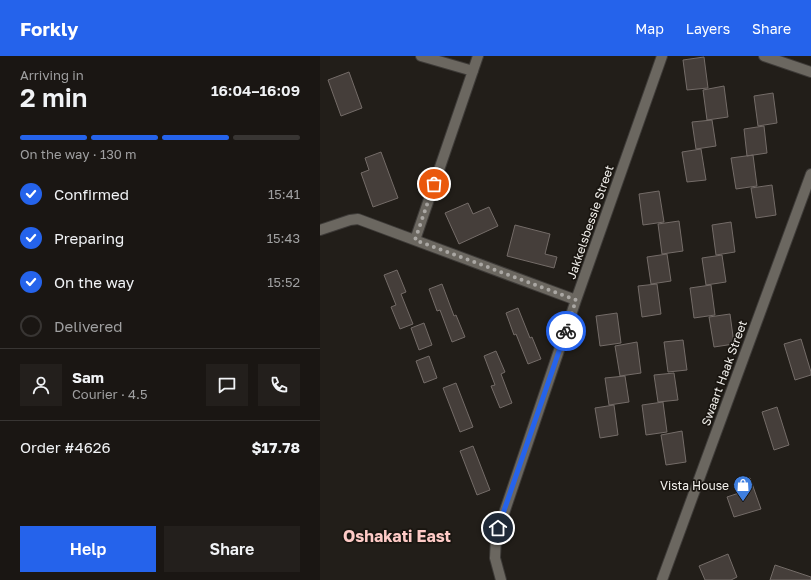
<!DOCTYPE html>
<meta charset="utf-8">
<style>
body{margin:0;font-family:"Golos Text",sans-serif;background:#231f1c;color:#f1f3f6;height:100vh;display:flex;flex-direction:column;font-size:15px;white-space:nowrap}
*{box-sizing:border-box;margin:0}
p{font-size:13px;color:#9f9fa0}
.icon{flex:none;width:22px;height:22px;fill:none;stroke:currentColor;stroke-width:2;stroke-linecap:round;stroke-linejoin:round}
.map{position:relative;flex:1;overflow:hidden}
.details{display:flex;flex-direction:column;background:#1a1613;width:320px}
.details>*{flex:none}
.pin{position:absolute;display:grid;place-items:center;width:34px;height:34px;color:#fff;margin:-17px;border:2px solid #fff;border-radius:50%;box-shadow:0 1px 4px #0007}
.courier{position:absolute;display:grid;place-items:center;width:40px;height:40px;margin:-20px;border:3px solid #2563eb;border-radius:50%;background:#fff;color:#222;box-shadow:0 1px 5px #0007}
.overview em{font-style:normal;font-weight:600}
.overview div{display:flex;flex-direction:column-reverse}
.overview{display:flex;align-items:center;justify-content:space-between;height:68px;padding:0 20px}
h1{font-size:26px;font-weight:600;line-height:30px}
.bar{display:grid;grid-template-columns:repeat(4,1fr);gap:6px 4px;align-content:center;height:48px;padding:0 20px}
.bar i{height:5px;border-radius:3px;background:#383533}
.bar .current{background:#2563eb}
.bar p{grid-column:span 4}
.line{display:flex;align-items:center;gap:10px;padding:0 20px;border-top:1px solid #383533}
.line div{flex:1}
.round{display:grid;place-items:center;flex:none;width:42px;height:42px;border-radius:0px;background:#231f1c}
ol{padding:0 20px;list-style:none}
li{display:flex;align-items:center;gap:12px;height:44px}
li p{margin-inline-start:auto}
li .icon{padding:4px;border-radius:50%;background:#2563eb;color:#fff;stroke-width:4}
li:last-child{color:#9f9fa0}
li i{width:22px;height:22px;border:2px solid #383533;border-radius:50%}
.cta{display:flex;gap:8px;margin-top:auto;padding:8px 20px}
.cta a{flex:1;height:46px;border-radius:0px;background:#2563eb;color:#fff;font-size:16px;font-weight:600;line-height:46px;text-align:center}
.cta a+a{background:#231f1c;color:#f1f3f6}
header{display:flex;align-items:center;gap:24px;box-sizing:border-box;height:56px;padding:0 20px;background:#2563eb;color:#fff}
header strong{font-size:19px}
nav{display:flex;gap:22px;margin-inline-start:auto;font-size:14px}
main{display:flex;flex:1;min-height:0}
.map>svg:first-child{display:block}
</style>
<header>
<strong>Forkly</strong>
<nav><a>Map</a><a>Layers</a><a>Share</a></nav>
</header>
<main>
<section class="details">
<div class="overview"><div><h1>2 min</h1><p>Arriving in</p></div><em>16:04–16:09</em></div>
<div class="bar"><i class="current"></i><i class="current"></i><i class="current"></i><i></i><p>On the way · 130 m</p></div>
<ol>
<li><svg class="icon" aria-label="check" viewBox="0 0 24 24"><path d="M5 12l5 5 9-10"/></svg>Confirmed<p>15:41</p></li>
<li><svg class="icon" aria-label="check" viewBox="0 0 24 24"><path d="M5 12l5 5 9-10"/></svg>Preparing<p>15:43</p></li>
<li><svg class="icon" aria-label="check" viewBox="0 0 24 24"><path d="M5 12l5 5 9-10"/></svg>On the way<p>15:52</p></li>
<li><i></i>Delivered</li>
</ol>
<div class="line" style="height:72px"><a class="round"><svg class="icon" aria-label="person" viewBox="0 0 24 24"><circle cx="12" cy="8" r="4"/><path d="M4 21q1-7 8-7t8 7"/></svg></a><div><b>Sam</b><p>Courier · 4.5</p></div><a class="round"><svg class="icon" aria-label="chat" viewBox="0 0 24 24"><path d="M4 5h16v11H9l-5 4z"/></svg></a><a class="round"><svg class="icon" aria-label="phone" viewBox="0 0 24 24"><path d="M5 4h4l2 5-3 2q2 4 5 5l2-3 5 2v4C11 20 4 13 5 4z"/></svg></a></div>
<div class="line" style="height:52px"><div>Order #4626</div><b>$17.78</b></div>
<div class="cta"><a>Help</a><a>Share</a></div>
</section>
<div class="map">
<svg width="491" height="524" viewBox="0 0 491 524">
<rect width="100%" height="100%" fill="#221e19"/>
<path fill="#453e3a" stroke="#746c68" d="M384,1L388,32L367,34L363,4Z
M29,16L42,52L21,60L8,24Z
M404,30L408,61L387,64L383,34Z
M453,37L457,67L438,70L434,40Z
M392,64L396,90L376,93L372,66Z
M444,70L447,97L427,100L424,73Z
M381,93L386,124L367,126L362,96Z
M61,96L78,142L53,151L41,117L49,114L45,102Z
M433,99L437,130L416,133L411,102Z
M452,129L456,159L436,162L431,132Z
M339,135L344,166L323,169L319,138Z
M148,147L153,158L169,151L178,170L139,188L125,157Z
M359,165L363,195L342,198L338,168Z
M411,166L415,196L396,199L392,169Z
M195,169L230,178L225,198L237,201L234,212L187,200Z
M347,198L351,225L331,228L327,201Z
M402,199L406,226L386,229L382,202Z
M77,214L86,236L81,238L93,268L80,273L71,251L76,249L64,219Z
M122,228L134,260L136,259L145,281L132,286L120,254L117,255L109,233Z
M337,228L341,258L322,261L318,230Z
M391,229L395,259L374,262L370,232Z
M198,252L210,282L212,281L221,303L208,308L196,278L194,279L186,257Z
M297,257L301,287L280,290L276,260Z
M410,258L414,288L394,291L389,261Z
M104,267L112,289L99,294L91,272Z
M481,283L491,316V319L475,324L464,288Z
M363,284L367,314L348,316L344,286Z
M317,286L321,317L300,320L295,290Z
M176,295L185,316L181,318L192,347L180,352L171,330L175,329L164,300Z
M109,300L117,322L104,327L96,305Z
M354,317L358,344L338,346L334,319Z
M305,320L309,346L289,349L285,322Z
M136,327L153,371L140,376L123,332Z
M343,346L347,376L326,379L322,349Z
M294,349L298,379L280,382L275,352Z
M457,351L469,389L454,394L442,356Z
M362,375L366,406L346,409L341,379Z
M153,390L170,434L157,439L140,395Z
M430,422L441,453L414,461L407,441L419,437L415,427Z
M408,498L417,521L411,524H385L379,510Z
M455,509L491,521V524H450Z"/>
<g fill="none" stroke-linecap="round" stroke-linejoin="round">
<defs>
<path id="minor" d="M101,0L153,15
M444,0L491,16
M0,174L30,164L38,163L256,244
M95,184L158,0
M181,524L175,502L176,481L256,244L342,0
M342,524L491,118"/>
</defs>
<use href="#minor" stroke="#3e3b38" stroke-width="12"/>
<use href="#minor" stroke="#6b6760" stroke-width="10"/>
</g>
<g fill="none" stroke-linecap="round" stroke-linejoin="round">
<path stroke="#aaa7a3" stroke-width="4" stroke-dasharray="0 7.2" d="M114,128L95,184L256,244L246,275"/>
<path stroke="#2563eb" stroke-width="5" d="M178,472L246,275"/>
</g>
<defs>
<symbol id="shop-pin" viewBox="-11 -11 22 30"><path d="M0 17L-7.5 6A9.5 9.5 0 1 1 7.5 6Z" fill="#3f7fe0" stroke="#191510"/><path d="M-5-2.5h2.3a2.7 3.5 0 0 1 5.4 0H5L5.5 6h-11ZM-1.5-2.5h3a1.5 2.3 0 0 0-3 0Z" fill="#fff"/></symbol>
</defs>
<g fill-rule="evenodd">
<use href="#shop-pin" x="412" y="418" width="22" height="30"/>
</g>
<g text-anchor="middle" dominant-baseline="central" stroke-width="3.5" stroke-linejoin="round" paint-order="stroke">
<g font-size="12" fill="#f3f1ed" stroke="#191510">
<text transform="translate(270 166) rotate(-71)">Jakkelsbessie Street</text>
<text transform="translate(404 317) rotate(-70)">Swaart Haak Street</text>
</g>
<g font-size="12" fill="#f3f1ed" stroke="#191510" text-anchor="end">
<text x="409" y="429">Vista House</text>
</g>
<g font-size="16" font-weight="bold" fill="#fecac6" stroke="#191510">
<text x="77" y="480">Oshakati East</text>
</g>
</g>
</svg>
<div class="pin" style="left:114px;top:128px;background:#ea580c"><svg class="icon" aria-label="bag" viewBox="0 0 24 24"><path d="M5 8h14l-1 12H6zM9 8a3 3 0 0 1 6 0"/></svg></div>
<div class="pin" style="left:178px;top:472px;background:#1f2937"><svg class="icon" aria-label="home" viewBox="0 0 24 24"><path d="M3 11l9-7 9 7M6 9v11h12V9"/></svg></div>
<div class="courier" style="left:246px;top:275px"><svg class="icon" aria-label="bike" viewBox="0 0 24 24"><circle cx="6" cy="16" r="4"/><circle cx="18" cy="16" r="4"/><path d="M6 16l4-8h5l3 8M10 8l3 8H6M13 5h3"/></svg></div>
</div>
</main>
